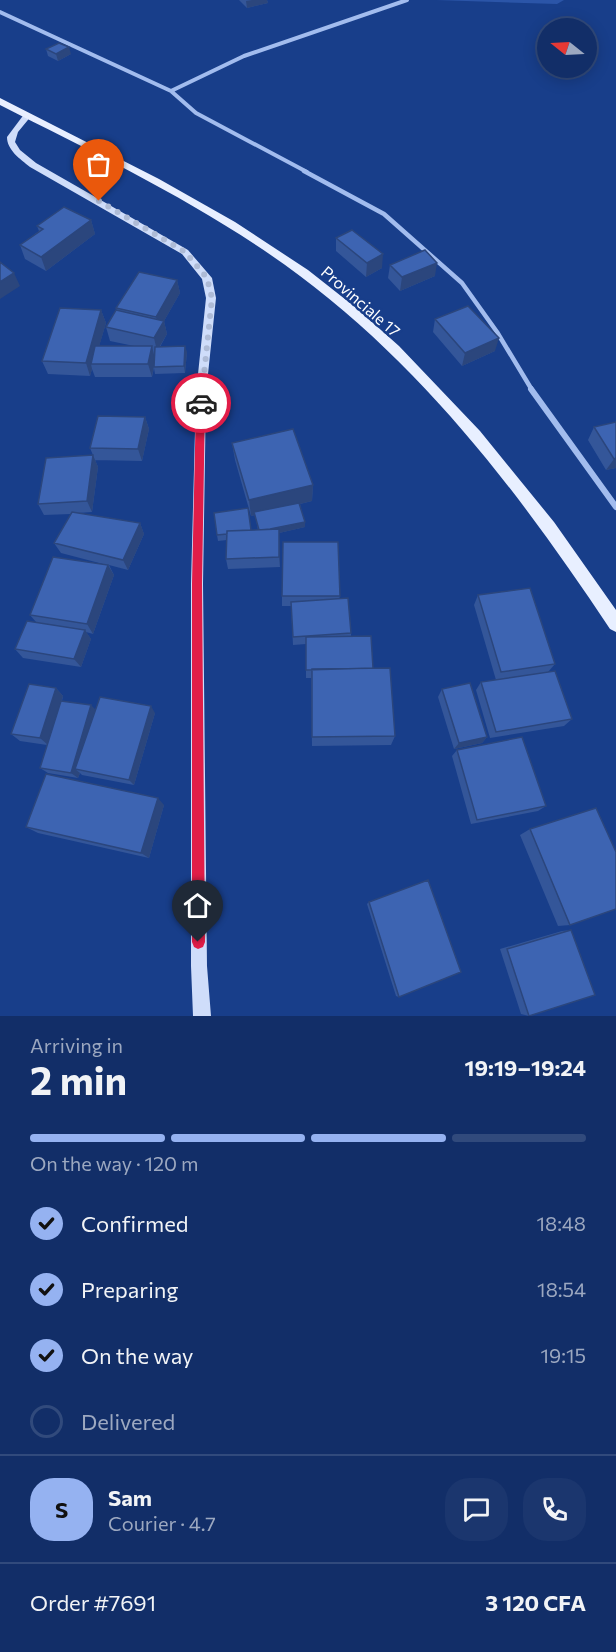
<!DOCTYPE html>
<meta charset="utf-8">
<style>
body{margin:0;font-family:Commissioner,sans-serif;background:#1b366e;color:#f1f3f6;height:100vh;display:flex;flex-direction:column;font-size:22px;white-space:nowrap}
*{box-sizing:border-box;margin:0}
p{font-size:20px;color:#9ca8c0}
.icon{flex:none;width:33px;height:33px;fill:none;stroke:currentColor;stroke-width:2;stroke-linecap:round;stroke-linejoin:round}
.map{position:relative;height:1016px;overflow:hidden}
.sheet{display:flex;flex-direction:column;background:#122e68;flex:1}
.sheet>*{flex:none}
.needle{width:39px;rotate:288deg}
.tools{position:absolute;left:537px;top:18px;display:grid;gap:12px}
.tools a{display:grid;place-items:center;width:60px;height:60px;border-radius:50%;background:#122e68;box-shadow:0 3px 15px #0003,0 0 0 2px #314a7c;font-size:30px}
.pin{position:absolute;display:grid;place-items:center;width:51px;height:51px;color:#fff;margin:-62px -26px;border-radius:50% 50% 50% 0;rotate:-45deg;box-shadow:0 0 6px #0007}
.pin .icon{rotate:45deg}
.courier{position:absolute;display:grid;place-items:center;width:60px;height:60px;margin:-30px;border:4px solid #e11d48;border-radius:50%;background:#fff;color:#222;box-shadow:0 2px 8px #0007}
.head em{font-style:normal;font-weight:700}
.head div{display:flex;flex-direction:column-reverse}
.head{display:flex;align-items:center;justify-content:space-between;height:102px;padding:0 30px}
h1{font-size:39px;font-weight:700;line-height:45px}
.bar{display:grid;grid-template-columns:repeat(4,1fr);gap:9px 6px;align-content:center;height:72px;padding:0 30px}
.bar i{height:8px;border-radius:4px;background:#314a7c}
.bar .current{background:#95b2f1}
.bar p{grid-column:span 4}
.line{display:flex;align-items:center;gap:15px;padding:0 30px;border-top:2px solid #314a7c}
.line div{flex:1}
.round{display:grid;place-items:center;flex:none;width:63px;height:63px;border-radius:24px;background:#1b366e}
ol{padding:0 30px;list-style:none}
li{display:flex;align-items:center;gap:18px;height:66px}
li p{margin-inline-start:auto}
li .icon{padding:6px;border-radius:50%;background:#95b2f1;color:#111;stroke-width:4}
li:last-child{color:#9ca8c0}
li i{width:33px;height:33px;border:3px solid #314a7c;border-radius:50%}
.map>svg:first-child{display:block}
</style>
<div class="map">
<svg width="616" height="1016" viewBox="0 0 616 1016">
<rect width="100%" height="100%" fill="#183e8a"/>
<path fill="#2b55a8" d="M436,0H564L557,4Z"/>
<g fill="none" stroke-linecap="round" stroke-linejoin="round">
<path stroke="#a2bcee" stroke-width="4" d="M0,12L171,91L196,113L307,172
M171,91L244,56L407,0"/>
<path stroke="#a2bcee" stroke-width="4.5" d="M304,171L384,214L462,283L497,332L532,390"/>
<path stroke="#a2bcee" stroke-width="6" d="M531,389L616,507"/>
<path fill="#cfddfa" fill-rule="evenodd" d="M25,113L32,115L18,132L15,142L20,150L36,163L188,250L212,278L216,298L206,393L203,584L207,966L211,1016H193L191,966V584L196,393L206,298L202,279L182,254L30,167C20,159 7,150 7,137Z"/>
<path fill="#e8efff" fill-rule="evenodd" d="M0,98L159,179L235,222L308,270L355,307L399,346L480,431L554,522L616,610V632L610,629C523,498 427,371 300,276C208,207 102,157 0,105Z"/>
</g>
<path fill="#345699" d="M239,0H267L268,3L247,8Z
M46,49L71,54L58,61L48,56Z
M91,220L95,234L46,271L25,259L20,245L39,231L37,226Z
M336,238L382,268L366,277L336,251Z
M390,265L435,276L400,291L388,278Z
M177,280L180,293L164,321L167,334L160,347L187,352L185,373L155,374L154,368L152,377H95L92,369L90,376L48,374L42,361L101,310L106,323L99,346H134L110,341L106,327L117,311L116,308Z
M435,319L495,351L462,366L433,332Z
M145,417L149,429L142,461L95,460L90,448Z
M616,422V468L606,470L588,440L594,427Z
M232,443L313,485L312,501L300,504L305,527L279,533L280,567L228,569L226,559L227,540L218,541L217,535L258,530L255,515L251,516L235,460Z
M93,455L98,467L92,512L78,513L140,523L144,534L128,570L109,565L114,575L93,634L86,632L91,639L81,667L23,658L15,649L36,622L30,615L103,564L61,553L54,543L71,514L44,515L38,504Z
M478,595L555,664L548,672L572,719L564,726L490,738L476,690L481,682L496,680L474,605Z
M282,596H340L339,599L351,633V636L373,668L395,736L391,745L312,746L311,678H306V644L293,645L291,606H282Z
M56,688L63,696L62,701L96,710L155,713L134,785L82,775L80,773L78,778L48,773L40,768L47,745L20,741L11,734Z
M442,689L487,737L482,743L454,749L438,697Z
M457,750L546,806L538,811L471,824L452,756Z
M164,805L149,858L38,833L26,827Z
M530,829L570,925L558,926L520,835Z
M369,902L399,997L396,996L367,904Z
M571,930L529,1016L521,1014L500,949L562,931Z"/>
<path fill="#2b467d" d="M252,0H267L268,3L247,8L246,1Z
M69,47L71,54L58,61L56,54Z
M91,220L95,234L46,271L41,257Z
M383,254L382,268L366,277L367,263Z
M437,263L435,276L400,291L402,277Z
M14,273L20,286L0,299V282Z
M177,280L180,293L164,321L167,334L157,351L154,338L159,329L156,317Z
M101,310L106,323L94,364H91L92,369L90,376L86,363Z
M499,338L495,351L462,366L465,353Z
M152,346L155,359L152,377L148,364Z
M185,346L187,352L185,373L184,366Z
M145,417L149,429L142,461L138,449Z
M93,455L98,467L92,512L87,501Z
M616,458V468L606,470L614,459Z
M313,485L312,501L251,516L249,500Z
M305,522V527L279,533L280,567L279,557L259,532Z
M140,523L144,534L128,570L123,560Z
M108,565L114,575L93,634L87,624Z
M85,630L91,639L81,667L74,659Z
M56,688L63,696L48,745L40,738Z
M91,705L98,712L75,769L80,773L78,778L71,773Z
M151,706L155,713L134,785L129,780Z
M487,737L482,743L454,749L459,743Z
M158,798L164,805L149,858L141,853Z"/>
<path fill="#3d64b2" stroke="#2b467d" stroke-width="1.5" d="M59,43L69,47L56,54L46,49Z
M64,207L91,220L41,257L20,245L43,229L37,226Z
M352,230L383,254L367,263L336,238Z
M425,250L437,263L402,277L390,265Z
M0,262L14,273L0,282Z
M139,272L177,280L156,317L116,308Z
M468,306L499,338L465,353L435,319Z
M60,308L101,310L86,363L42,361Z
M116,310L164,321L154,338L106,327Z
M95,346H152L148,364H91Z
M185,346L184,366L154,367L155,347Z
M98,416L145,417L138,449L90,448Z
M616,422V458L614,459L594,427Z
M293,429L313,485L249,500L232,443Z
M93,455L87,501L38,504L46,458Z
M299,503L305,522L270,529L259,530L254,512Z
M248,508L251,530L227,531V534L217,535L214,513Z
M72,512L140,523L123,560L54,543Z
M279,529V557L226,559L227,531Z
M283,542H338L340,596H282Z
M53,557L108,565L87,624L30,615Z
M530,588L555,664L501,672L478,595Z
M348,598L351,633L293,637L291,602Z
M27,621L85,630L74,659L15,649Z
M371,636L373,668L306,670V637Z
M390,668L395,736L312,737V669Z
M555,671L572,719L496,732L481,682Z
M470,683L487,737L459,743L442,689Z
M29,684L56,688L40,738L11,734Z
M100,697L151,706L129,780L75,769Z
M61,701L91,705L71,773L40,768Z
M522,737L546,806L477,820L457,750Z
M46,774L158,798L141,853L26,827Z
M596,808L616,852V909L570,925L530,829Z
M428,880L461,972L399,997L369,902Z
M571,930L595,995L529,1016L507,949Z"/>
<path fill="#e11d48" d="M201,400L205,403L202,584L205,942L203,947L198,949L194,947L192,942V584L196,403Z"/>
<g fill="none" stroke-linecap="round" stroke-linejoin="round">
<path stroke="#aebbd6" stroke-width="6" stroke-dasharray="0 10.8" d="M99,201L185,252L207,278L212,298L201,403"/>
</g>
<g text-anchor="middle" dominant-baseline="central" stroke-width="5" stroke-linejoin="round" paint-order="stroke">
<g font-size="16" fill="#fff" stroke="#183e8a">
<text transform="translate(361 301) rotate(41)">Provinciale 17</text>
</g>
</g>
</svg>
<div class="tools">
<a><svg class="needle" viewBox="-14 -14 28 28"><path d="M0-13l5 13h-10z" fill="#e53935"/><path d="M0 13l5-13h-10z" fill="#9ca8c0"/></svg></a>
</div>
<div class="pin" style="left:99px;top:201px;background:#ea580c"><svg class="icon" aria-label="bag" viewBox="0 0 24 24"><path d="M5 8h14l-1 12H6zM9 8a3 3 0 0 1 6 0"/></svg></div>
<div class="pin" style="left:198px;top:942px;background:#1f2937"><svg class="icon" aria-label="home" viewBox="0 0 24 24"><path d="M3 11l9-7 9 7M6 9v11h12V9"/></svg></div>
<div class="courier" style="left:201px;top:403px"><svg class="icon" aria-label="car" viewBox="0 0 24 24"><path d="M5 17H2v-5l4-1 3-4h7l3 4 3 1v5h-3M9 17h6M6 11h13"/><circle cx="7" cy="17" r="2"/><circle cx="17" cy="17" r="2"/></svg></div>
</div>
<section class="sheet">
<div class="head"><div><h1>2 min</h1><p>Arriving in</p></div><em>19:19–19:24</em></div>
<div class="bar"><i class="current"></i><i class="current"></i><i class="current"></i><i></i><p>On the way · 120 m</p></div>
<ol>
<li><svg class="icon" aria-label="check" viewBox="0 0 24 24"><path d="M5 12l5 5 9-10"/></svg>Confirmed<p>18:48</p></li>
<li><svg class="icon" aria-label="check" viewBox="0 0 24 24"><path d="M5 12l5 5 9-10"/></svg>Preparing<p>18:54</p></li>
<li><svg class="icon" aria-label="check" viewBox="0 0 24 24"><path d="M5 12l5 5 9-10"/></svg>On the way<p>19:15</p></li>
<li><i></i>Delivered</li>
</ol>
<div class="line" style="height:108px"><b class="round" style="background:#95b2f1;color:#111">S</b><div><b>Sam</b><p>Courier · 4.7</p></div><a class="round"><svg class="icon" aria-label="chat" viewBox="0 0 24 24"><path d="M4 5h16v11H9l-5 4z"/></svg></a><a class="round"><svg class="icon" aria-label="phone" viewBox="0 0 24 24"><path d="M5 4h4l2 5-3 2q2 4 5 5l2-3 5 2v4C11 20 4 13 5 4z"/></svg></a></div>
<div class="line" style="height:78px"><div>Order #7691</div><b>3 120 CFA</b></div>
</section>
